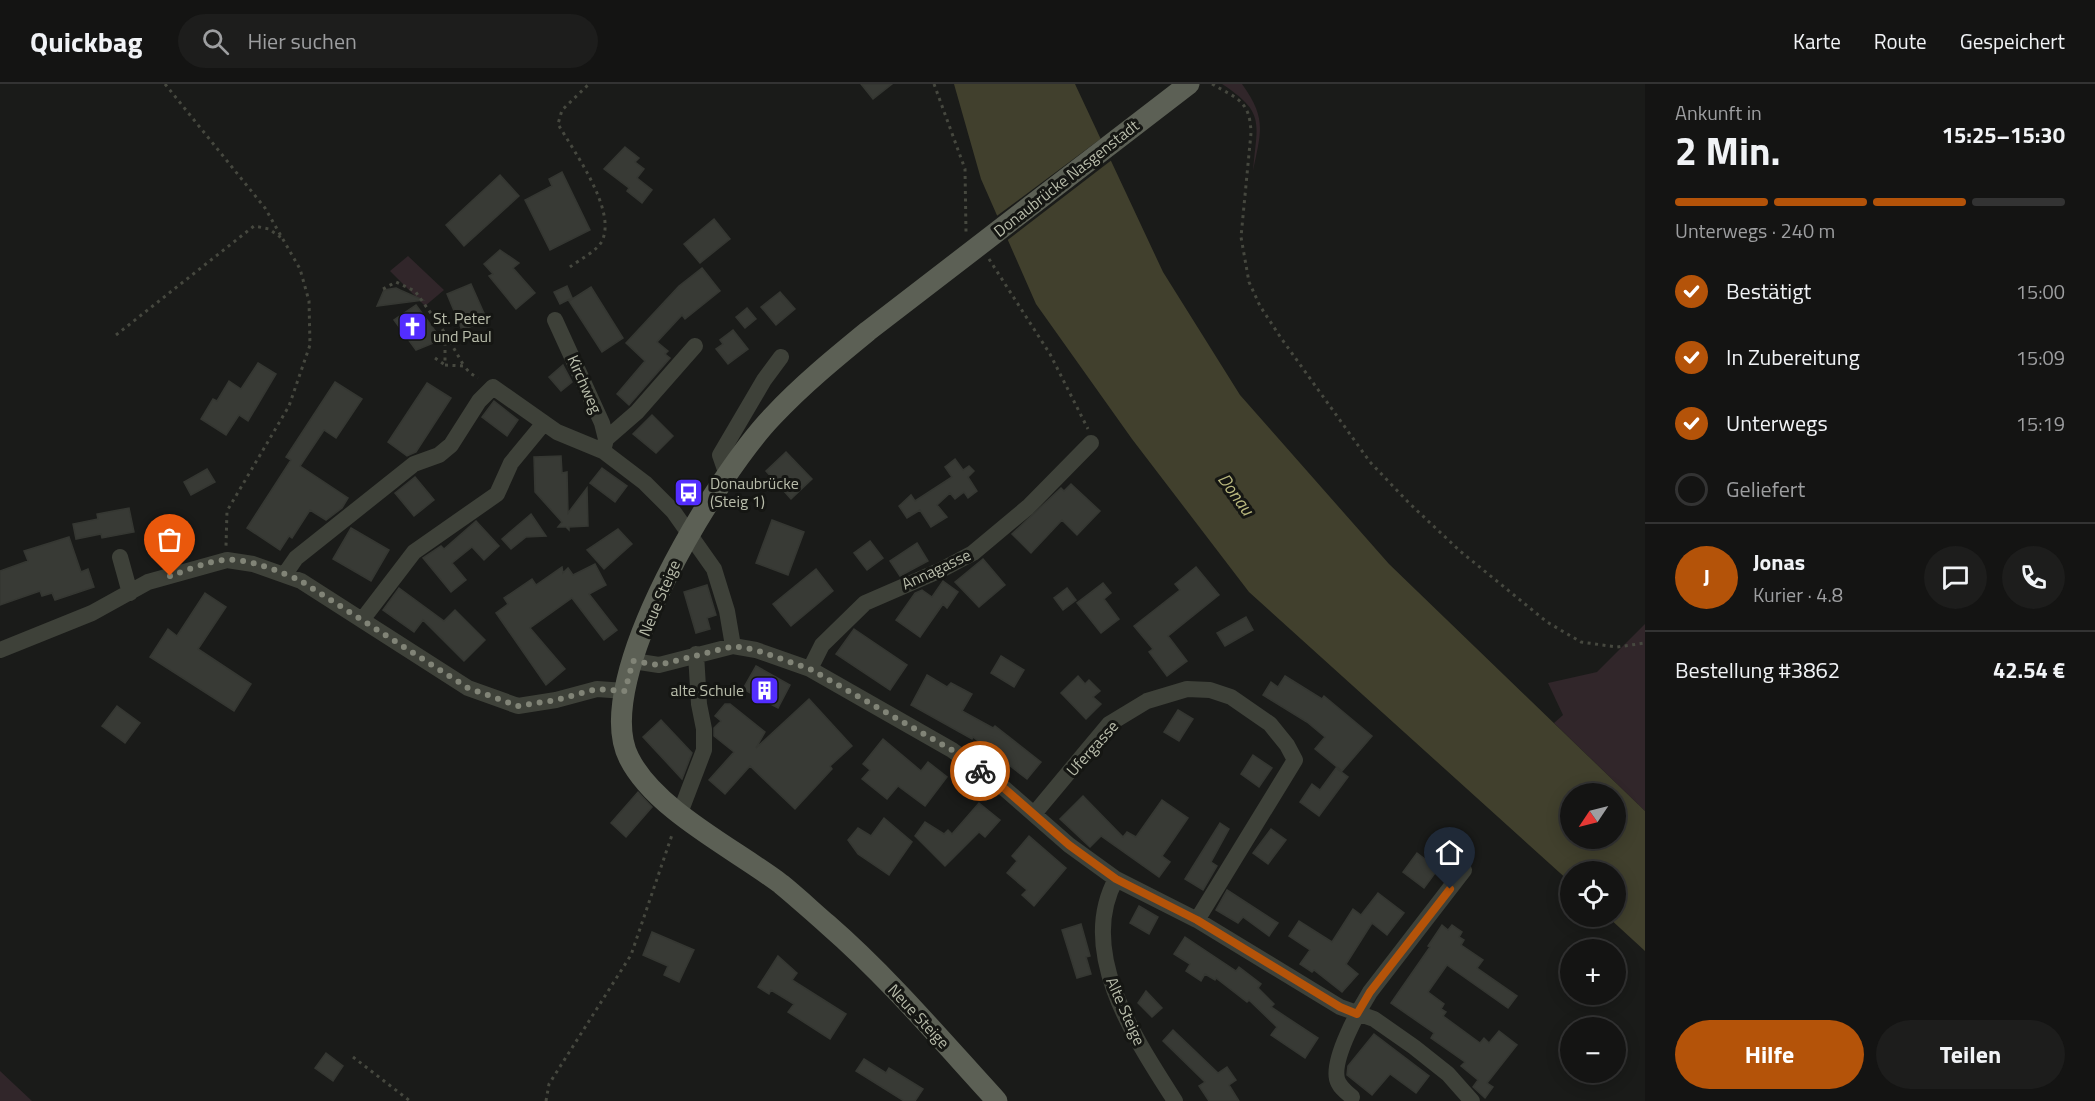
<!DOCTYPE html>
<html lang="de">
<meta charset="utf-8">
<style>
body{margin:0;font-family:"Titillium Web",sans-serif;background:#1d1d1c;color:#f1f3f6;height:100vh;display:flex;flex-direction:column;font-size:22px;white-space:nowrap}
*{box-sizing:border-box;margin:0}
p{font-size:20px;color:#9d9ea0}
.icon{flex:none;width:33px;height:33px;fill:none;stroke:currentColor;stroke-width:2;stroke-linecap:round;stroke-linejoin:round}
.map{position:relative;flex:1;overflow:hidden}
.details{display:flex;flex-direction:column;background:#141413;width:450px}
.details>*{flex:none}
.needle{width:39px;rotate:235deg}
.tools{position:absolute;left:1560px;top:699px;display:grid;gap:12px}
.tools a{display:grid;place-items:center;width:66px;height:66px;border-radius:50%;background:#141413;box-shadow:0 3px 15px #0003,0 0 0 2px #333;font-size:30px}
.pin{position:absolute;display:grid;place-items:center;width:51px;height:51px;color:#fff;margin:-62px -26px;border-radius:50% 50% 50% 0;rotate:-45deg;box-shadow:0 0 6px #0007}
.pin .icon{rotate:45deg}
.courier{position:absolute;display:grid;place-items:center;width:60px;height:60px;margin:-30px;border:4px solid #b45309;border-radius:50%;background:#fff;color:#222;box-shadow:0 2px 8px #0007}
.head em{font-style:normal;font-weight:700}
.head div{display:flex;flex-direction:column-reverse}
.head{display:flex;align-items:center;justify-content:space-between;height:102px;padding:0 30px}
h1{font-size:39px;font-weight:700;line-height:45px}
.bar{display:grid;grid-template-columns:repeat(4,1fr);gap:9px 6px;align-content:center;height:72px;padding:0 30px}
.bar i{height:8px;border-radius:4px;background:#333}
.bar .current{background:#b45309}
.bar p{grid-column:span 4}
.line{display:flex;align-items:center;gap:15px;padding:0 30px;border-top:2px solid #333}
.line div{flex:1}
.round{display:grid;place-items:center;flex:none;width:63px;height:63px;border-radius:32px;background:#1d1d1c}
ol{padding:0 30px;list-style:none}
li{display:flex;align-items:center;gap:18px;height:66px}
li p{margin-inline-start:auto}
li .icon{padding:6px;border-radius:50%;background:#b45309;color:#fff;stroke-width:4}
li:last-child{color:#9d9ea0}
li i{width:33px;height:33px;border:3px solid #333;border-radius:50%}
.action{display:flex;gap:12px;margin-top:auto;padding:12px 30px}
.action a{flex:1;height:69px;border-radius:36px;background:#b45309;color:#fff;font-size:24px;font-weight:700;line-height:69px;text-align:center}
.action a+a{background:#1d1d1c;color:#f1f3f6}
header{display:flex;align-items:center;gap:36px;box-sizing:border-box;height:84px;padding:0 30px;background:#141413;border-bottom:2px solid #333}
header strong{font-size:28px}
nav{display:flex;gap:33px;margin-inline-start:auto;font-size:21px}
.search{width:420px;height:54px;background:#1d1d1c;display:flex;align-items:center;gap:15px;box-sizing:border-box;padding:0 21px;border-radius:33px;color:#9d9ea0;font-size:22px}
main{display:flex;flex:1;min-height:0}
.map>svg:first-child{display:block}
</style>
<header>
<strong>Quickbag</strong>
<div class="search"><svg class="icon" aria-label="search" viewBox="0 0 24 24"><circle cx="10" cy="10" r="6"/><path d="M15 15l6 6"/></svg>Hier suchen</div>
<nav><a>Karte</a><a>Route</a><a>Gespeichert</a></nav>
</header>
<main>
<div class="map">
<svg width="1645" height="1017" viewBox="0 0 1645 1017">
<rect width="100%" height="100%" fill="#1a1b19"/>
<path fill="#31262a" d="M1222,0H1242C1267,35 1261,47 1253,87C1257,38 1266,29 1222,0Z
M408,172L444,206L425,222L390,187Z
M1645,540V727L1554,639L1563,631L1548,599L1597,588Z
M0,987L32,1017H0Z"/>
<path fill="#41402d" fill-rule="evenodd" d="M954,0H1075L1163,188L1240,311L1389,480L1645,727V867L1608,833L1616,832V788H1570V798L1249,508L1132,355L1036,220L981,95ZM1570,710H1616V754H1570Z"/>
<path fill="#1a1b19" d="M1103,53L1113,75L1005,158L994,134Z"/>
<path fill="#383a35" stroke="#353732" stroke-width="1.5" d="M861,0H892L873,15Z
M625,63L639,74L635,78L644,85L637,94L652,106L642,119L627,107L629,104L604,85Z
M562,88L590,146L550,166L525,116L552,102L549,95Z
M500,91L519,112L464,162L446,141Z
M714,135L730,155L700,179L684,160Z
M500,166L519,179L513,184L535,209L516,225L489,192L493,190L484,180Z
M702,184L720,207L685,235L682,231L657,258L668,267L665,270L670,274L629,321L617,310L645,277L626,259L679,202Z
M471,200L487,236L462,246L447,210Z
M567,202L572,214L560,220L554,208Z
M591,203L623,254L602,268L569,217Z
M396,204L400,206L423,216L377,222L384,206Z
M780,208L795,225L776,241L761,223Z
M416,221L436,248L431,251L436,258L416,266L394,236Z
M747,224L756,235L745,244L736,233Z
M733,246L748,265L728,280L716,265L723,260L720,256Z
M258,279L276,290L248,337L239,331L226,351L201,335L213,315L217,317L229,297L241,305Z
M563,281L572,298L561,307L549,293Z
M335,298L362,315L336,354L324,346L300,382L348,414L342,424L326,436L310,426L292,454L289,452L280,466L247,444L291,376L286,373Z
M427,299L451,314L416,368L407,372L388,358Z
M494,317L518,336L507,352L482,333Z
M652,331L673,352L656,369L633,350Z
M786,368L812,395L791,415L766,387Z
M561,372L562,389L567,388L568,429L587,404L588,442L569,443V446L566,443H558L562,438L535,408L534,373Z
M955,375L963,386L969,382L974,387L968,393L977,407L968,414L964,408L955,415L950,409L937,421L947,433L931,443L920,426L907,434L899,422L911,411L915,417L952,393L945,383Z
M602,384L627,402L615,418L590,399Z
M207,385L215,398L191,411L184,398Z
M415,393L434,416L414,432L395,409Z
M1071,400L1100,427L1077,451L1062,436L1031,469L1012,450L1061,404L1064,407Z
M129,424L134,448L102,454L101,450L76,455L73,440L98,435L97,430Z
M531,430L546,452L526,453L511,465L502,455Z
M772,436L804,448L788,491L756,479Z
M476,437L499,462L484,476L472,463L452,479L466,496L451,508L423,474L441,462L444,465Z
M351,444L389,466L371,497L333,475Z
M618,445L632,460L604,485L587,466Z
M69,453L81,488L88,485L94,503L55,516L52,509L42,512L40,507L0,521V487L28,477L24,467Z
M870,457L883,474L867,486L854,469Z
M917,459L928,477L900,492L890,477Z
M983,475L1005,501L979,523L955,498Z
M595,480L606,501L589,510L617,546L604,556L572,514L530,544L565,585L546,601L496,529L508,520L504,514L532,495L536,501L562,483L563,489L568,484L573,491Z
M1196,483L1219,511L1168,552L1187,577L1167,592L1149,568L1153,565L1134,542L1180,506L1175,500Z
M816,485L833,507L791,542L773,520Z
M943,497L958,508L947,524L943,520L920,553L896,536L915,509L922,506L932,513Z
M1103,499L1111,509L1104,515L1119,535L1101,549L1077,519Z
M707,501L716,531L707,534L710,545L696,549L684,508Z
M399,504L444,537L455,526L485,556L464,577L423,536L414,548L383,526Z
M1067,504L1076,516L1063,526L1054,514Z
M205,509L226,523L198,565L251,600L234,627L150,573L168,545L177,552Z
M1246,533L1253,546L1225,562L1217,549Z
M854,545L907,581L890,606L836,570Z
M1001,572L1024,586L1014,603L991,589Z
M756,582L790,601L778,624L743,605Z
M927,591L947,603L951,599L972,610L962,627L993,644L995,642L1041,678L1027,695L973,653L972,655L911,621Z
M1078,592L1085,600L1089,596L1100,607L1093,613L1101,620L1086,635L1061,609Z
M1285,592L1322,615L1324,612L1372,652L1342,687L1315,665L1325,653L1307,638L1263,611L1271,598L1278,603Z
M809,615L852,662L830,682L832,685L795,725L750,682L725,710L709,696L734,668L714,652V644L721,637L715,632L725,620H730L765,648L756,664Z
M117,622L140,639L125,659L102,642Z
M1178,626L1193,635L1179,657L1164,648Z
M661,636L692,669L682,695L643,653Z
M883,655L921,687L928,678L947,693L925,722L898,702L887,715L862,695L870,686L863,680Z
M1253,671L1272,684L1259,703L1241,690Z
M1336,684L1348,693L1319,732L1300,718L1312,700L1320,706Z
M638,708L652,723L626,753L611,739Z
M1083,712L1123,753L1127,748L1136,753L1162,716L1188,734L1162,772L1170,778L1159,793L1101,752L1090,763L1060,735Z
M979,719L1000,736L985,753L979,748L945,782L915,752L925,738L944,750L948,746L952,750Z
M884,734L912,758L889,791L858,770L848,756L858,744L871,752Z
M1220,739L1229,745L1211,778L1217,782L1203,806L1185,795Z
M1271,745L1286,756L1268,780L1253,769Z
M1029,752L1066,784L1034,822L1022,811L1027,806L1007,789L1017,777L1012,772Z
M1417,769L1438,785L1424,804L1403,788Z
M1227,806L1278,839L1269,852L1243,833L1238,839L1216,826Z
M1378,809L1404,829L1387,851L1372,839L1346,880L1358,890L1342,908L1314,886L1312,888L1300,880L1310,866L1289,852L1299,837L1332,858L1353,825L1361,831Z
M1139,822L1158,833L1149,850L1130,839Z
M1081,840L1090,872L1086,873L1091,890L1077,894L1062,846Z
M1442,841L1448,846L1452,841L1462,848L1459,853L1464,856L1461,861L1483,876L1477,884L1517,912L1508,924L1447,881L1428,908L1444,920L1441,925L1446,928L1443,932L1480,959L1484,954L1489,959L1499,947L1517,961L1487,999L1493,1003L1485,1014L1473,1003L1478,996L1461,982L1465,978L1431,954L1434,949L1391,919L1430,863L1428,862Z
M652,848L694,866L679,898L664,891L668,882L643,871Z
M1185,853L1236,887L1239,883L1261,900L1258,904L1274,920L1271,923L1318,954L1305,974L1271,951L1277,943L1249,916L1247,918L1216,894L1215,896L1205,890L1201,897L1186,887L1190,880L1174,870Z
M778,872L797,889L792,896L846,930L830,955L788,928L794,920L771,906L769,910L758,903Z
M1146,907L1162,924L1152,933L1138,919Z
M1173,946L1218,989L1227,983L1236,996L1229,1001L1239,1017H1209L1199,1002L1205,998L1163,957Z
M1374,950L1429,992L1416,1009L1390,990L1372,1011L1347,991L1348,982Z
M326,969L343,982L333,997L315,984Z
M864,975L886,989L889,984L923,1005L915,1017H904L856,987Z"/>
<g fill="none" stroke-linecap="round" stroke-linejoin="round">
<path stroke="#46483f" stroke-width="3" stroke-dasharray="3 4.5" stroke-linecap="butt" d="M165,0L265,124L300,185L309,217L310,261L289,322L227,427L226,462
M934,0L965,85L966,148
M1212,0C1238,15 1250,17 1251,49L1241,153L1249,198L1260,222L1281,254L1370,378L1409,419L1460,467L1547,538L1581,558L1617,563L1645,559
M989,175L1050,270L1088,345
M570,183C579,176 597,167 602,157C617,126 574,68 558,40L562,26L589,0
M383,205L396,198L415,207L445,249L464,282
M116,251L254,142L269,145L283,155
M445,251V281L464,282L470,289L478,294
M435,274L445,281
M353,973L410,1017
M546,1017L549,1000L631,871L673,748"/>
<path stroke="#3e4139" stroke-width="16" d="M555,236L602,339L606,355L603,367
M606,355L637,328L695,262
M727,391L720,371L764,296L781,273
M120,473L130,509
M285,490L296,474L414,380L439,371L451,361L479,317L493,303L557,348L603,367L645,399L673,427L714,485L727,527L733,562
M362,536L414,468L497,410L511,379L544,339
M0,566L92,529L148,498L227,476L253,480L301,497L468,604L518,622L556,616L597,605L625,607
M633,577L659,581L733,562L756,566L810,585L952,666L1005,705L1069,761L1116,795L1197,836L1340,923L1374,935L1414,963L1448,990L1472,1017
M810,585L822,561L865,519L941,486L973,469L1028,423L1091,359
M680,729L704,666V645L699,620L696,570
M1034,730L1109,640L1147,617L1187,605L1210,606L1231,613L1270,640L1287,661L1295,676L1197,836
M1116,795C1076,868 1136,956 1175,1017
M1352,1013C1346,1008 1339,1003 1337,995C1332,974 1359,926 1370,908L1464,786"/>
<path stroke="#5c6055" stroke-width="21" d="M997,1017C942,957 889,894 827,840C812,827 797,813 781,800C735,765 655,726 629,674C589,597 718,389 773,332C802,301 835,274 868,247L1189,0"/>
</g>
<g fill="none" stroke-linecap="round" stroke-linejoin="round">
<path stroke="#818477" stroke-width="6" stroke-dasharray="0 10.8" d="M170,492C187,486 206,478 224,476C249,474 279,487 301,497L468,604L518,622L556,616L597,605L625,607L633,577L659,581L734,562L756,566L810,585L952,666L980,687"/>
<path stroke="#b45309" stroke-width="8" d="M980,687L1005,705L1069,761L1116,795L1197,836L1340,923L1357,930L1370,908L1450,805"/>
</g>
<defs>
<symbol id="church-square" viewBox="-11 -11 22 22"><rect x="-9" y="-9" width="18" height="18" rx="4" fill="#532dff" stroke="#151613"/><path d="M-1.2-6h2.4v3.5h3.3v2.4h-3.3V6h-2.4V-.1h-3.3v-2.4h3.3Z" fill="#fff"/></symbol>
<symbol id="bus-square" viewBox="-11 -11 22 22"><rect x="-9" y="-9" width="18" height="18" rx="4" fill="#532dff" stroke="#151613"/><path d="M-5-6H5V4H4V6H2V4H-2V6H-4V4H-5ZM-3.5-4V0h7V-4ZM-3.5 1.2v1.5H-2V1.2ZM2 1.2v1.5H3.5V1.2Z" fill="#fff"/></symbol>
<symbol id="building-square" viewBox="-11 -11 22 22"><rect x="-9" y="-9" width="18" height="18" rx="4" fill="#532dff" stroke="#151613"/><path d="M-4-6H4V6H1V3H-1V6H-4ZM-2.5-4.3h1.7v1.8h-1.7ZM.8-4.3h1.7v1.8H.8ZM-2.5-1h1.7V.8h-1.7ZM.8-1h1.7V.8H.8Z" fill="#fff"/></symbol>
</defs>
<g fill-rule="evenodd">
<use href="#church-square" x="396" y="226" width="33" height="33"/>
<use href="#bus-square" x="672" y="392" width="33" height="33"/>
<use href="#building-square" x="748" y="590" width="33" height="33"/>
</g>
<g text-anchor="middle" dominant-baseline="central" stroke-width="6" stroke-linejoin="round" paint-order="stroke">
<g font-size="16" fill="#b8bcaa" stroke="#151613">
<text transform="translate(1066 94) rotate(-38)">Donaubrücke Nasgenstadt</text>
<text transform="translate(585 300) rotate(66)">Kirchweg</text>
<text transform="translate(936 485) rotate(-25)">Annagasse</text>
<text transform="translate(659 514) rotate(-67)">Neue Steige</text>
<text transform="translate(1092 664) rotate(-48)">Ufergasse</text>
<text transform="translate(1126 927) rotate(66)">Alte Steige</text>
<text transform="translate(919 932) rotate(47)">Neue Steige</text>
</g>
<g font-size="16" fill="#b8bcaa" stroke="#151613" text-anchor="start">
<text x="433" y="234">St. Peter<tspan x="433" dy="18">und Paul</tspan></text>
<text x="710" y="399">Donaubrücke<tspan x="710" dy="18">(Steig 1)</tspan></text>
<text x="744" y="606" text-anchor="end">alte Schule</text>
</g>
<g font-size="18" font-style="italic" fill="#bab97e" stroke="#151613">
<text transform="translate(1236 410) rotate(54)">Donau</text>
</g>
</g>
</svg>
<div class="tools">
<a><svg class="needle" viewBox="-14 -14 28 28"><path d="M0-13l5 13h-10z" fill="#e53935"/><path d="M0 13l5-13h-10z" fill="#9d9ea0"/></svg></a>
<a><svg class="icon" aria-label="locate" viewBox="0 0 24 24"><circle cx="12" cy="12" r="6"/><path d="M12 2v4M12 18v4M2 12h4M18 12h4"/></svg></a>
<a>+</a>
<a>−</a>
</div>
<div class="pin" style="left:170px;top:492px;background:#ea580c"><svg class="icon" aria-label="bag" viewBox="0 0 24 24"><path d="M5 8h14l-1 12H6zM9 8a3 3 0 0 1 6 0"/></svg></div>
<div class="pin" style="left:1450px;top:805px;background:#1f2937"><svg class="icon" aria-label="home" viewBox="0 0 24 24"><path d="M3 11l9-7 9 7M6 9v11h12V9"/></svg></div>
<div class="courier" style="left:980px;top:687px"><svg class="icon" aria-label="bike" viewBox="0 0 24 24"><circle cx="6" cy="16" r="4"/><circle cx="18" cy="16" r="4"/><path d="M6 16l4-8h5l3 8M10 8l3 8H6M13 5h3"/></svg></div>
</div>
<section class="details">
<div class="head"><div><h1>2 Min.</h1><p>Ankunft in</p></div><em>15:25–15:30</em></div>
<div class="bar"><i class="current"></i><i class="current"></i><i class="current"></i><i></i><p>Unterwegs · 240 m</p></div>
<ol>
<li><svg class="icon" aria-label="check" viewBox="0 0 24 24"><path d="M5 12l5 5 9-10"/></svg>Bestätigt<p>15:00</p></li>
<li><svg class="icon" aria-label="check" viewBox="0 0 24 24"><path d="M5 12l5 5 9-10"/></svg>In Zubereitung<p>15:09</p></li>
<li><svg class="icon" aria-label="check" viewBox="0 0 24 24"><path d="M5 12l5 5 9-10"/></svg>Unterwegs<p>15:19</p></li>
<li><i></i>Geliefert</li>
</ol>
<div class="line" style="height:108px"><b class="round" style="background:#b45309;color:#fff">J</b><div><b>Jonas</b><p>Kurier · 4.8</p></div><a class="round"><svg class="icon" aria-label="chat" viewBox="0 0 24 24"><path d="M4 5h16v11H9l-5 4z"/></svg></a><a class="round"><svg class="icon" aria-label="phone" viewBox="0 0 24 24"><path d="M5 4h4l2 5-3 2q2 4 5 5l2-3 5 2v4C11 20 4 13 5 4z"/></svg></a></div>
<div class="line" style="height:78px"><div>Bestellung #3862</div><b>42.54 €</b></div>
<div class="action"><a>Hilfe</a><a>Teilen</a></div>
</section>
</main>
